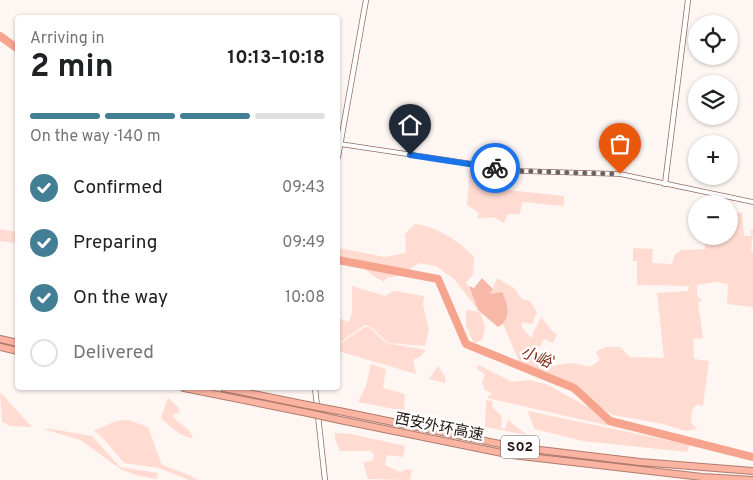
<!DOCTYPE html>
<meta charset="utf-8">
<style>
body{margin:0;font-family:Overpass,"Noto Sans SC",sans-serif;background:#f6f6f6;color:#202124;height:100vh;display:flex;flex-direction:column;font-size:19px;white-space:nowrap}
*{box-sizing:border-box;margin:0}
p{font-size:16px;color:#757577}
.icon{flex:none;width:28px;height:28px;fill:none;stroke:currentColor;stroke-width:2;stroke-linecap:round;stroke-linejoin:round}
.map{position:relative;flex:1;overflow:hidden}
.side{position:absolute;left:15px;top:15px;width:325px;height:375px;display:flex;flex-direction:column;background:#fff;border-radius:5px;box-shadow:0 1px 4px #0004}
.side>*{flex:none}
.fabs{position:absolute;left:688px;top:15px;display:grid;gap:10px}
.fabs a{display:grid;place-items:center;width:50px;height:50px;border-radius:50%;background:#fff;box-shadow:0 1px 4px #0004;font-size:25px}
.pin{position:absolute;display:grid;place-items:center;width:42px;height:42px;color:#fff;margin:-51px -21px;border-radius:50% 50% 50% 0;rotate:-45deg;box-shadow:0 0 5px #0007}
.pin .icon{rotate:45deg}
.courier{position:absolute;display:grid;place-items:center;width:50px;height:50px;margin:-25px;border:4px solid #1a73e8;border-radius:50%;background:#fff;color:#222;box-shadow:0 1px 6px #0007}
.overview em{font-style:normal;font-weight:700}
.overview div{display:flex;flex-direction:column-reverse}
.overview{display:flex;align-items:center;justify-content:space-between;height:85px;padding:0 15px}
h1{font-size:32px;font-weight:700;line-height:38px}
.bar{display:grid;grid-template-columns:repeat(4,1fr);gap:8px 5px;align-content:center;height:60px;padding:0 15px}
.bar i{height:6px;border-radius:4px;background:#e0e0e0}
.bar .on{background:#427f95}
.bar p{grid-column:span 4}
ol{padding:0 15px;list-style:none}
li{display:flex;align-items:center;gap:15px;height:55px}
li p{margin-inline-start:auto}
li .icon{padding:5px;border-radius:50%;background:#427f95;color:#fff;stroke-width:4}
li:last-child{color:#757577}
li i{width:28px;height:28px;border:2px solid #e0e0e0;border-radius:50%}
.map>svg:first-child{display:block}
</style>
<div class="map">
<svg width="753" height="480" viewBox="0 0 753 480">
<rect width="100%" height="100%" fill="#fef6f3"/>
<path fill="#ffdbd1" d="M470,166L492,170L490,188L564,196V206L522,202L520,214H508L504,223L494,217L478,219V212L467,205Z
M742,212L744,236H751V230H753L751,251L753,252V307L727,304L728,284L715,282L697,285V296L702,300L698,302L703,338L693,339L694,359L709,361L703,406L696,405L692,411L691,422L697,429L685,431L663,424L613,415L557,381L523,369L514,367L518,359L503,324L508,316L498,294H490L497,278L514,288L522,299L530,301L537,312L532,324L522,322L521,326L531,338L541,317L553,332L557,334L553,343L544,339L535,355L543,362V367L573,363L590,367L600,360L596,352L605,347H620L630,357L664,358L657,293L688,291L689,286L637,285V261H633V248L653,249L652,263L672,264L675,254L682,250L705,249V236H729V215Z
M415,224C437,226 460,242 474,257L473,274L466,283L472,293L478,310L455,280L436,266L419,263L401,275L386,278L384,282L373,276L353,258L338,257V248L385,257L406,253L405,234Z
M0,229L17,232V243L0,241Z
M352,286L385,296L394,291L424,296L423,305L429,330L425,346L388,343L371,327L365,325L338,344V318L349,322L352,312Z
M466,310L480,312L485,328L482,340L474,343L466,326Z
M365,327H369L386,343L426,350L420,357L413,360L416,374L338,351V345Z
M371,364L386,369L383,388L405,394L404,411L358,402L366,386Z
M479,365L512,382L528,380L546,384L632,431L487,398L492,393L485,390L482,382L485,375L476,368Z
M438,366L445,377V383L429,379Z
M0,392L32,427L10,426L2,422Z
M168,398L178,407L180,412L173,415C178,426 187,423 193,438C180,437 171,427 161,418Z
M486,400L493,402L492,407L502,416L501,428L505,429L508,420L527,435L485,427Z
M528,411L690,445L687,452L583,441L534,429Z
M128,420L148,427L162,465L189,475L198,480H189L159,468L124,463L100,435L94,431L116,421Z
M44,429H51L92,436L120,467L158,473L156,479L139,476L122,470L80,440Z
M335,433L351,434L405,446L403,457L387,455L385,465L400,472L407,469L412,470L410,480L368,479L363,462L372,461L374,456L371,451H340L335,439Z"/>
<path fill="#f7b8a7" d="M482,278L493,289L490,294L502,292C508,304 512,320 498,327L478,310L469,286L474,288Z"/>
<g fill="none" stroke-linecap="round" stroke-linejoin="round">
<path stroke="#f6a48e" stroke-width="8" d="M0,36L18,49
M338,260L438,279L466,344L574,388L610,421L753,457"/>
<defs>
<path id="minor" d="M340,144L520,171L620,174L753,202"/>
<path id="tertiary" d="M338,157L366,0
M665,184L688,0
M315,388L325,480"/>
<path id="motorway" d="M0,339L18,343
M0,347L18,351
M184,388L308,413
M224,388L307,405
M339,411L515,447L640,462L753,471
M340,420L512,455L702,477L753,480"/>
</defs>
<use href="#minor" stroke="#906c62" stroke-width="5.5"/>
<use href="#tertiary" stroke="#906c62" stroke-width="6"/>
<use href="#motorway" stroke="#af7c6e" stroke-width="8"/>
<use href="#minor" stroke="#fff" stroke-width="4"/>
<use href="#tertiary" stroke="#fff" stroke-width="4.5"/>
<use href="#motorway" stroke="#fbb4a1" stroke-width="6"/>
<defs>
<path id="motorway-bridge" d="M307,405L339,411
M308,413L340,420"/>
</defs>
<use href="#motorway-bridge" stroke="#af7c6e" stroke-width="8" stroke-linecap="butt"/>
<use href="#motorway-bridge" stroke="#fbb4a1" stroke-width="6"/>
</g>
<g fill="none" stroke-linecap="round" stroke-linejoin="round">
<path stroke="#6e625f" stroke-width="5" stroke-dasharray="0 9" d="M495,168L520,171L620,174"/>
<path stroke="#1a73e8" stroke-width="6" d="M410,155L495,168"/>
</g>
<g text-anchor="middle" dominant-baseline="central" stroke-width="5" stroke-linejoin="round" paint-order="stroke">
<rect fill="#fff" stroke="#645a57" stroke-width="1" x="501" y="435.5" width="38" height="23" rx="4"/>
<g font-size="14" font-weight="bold" fill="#21130f">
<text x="520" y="447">S02</text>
</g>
<g font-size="15" fill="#21130f" stroke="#fff">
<text transform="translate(439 428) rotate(11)">西安外环高速</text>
</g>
<g font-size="16" font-style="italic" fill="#80270f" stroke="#fff">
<text transform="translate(536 358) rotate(22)">小峪</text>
</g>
</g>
</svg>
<div class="fabs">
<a><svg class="icon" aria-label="locate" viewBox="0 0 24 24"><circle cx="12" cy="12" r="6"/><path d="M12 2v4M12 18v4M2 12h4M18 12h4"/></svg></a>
<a><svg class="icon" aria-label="layers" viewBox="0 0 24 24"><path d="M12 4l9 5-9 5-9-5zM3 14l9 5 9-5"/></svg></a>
<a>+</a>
<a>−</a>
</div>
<div class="pin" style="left:620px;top:174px;background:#ea580c"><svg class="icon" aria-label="bag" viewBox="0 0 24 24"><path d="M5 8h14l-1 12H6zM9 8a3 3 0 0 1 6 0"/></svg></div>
<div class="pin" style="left:410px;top:155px;background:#1f2937"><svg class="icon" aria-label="home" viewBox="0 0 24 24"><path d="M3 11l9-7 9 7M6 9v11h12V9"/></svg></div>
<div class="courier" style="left:495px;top:168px"><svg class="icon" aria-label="bike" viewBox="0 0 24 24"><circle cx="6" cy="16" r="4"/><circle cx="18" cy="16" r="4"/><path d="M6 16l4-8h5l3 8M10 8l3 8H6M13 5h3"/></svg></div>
<section class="side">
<div class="overview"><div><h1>2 min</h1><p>Arriving in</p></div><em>10:13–10:18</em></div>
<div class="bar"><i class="on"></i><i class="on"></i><i class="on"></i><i></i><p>On the way · 140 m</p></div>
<ol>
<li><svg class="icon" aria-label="check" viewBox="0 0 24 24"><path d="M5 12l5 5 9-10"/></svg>Confirmed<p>09:43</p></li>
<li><svg class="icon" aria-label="check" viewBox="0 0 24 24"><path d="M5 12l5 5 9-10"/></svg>Preparing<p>09:49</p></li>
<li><svg class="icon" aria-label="check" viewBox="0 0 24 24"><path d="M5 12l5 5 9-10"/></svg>On the way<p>10:08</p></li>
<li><i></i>Delivered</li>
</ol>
</section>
</div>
